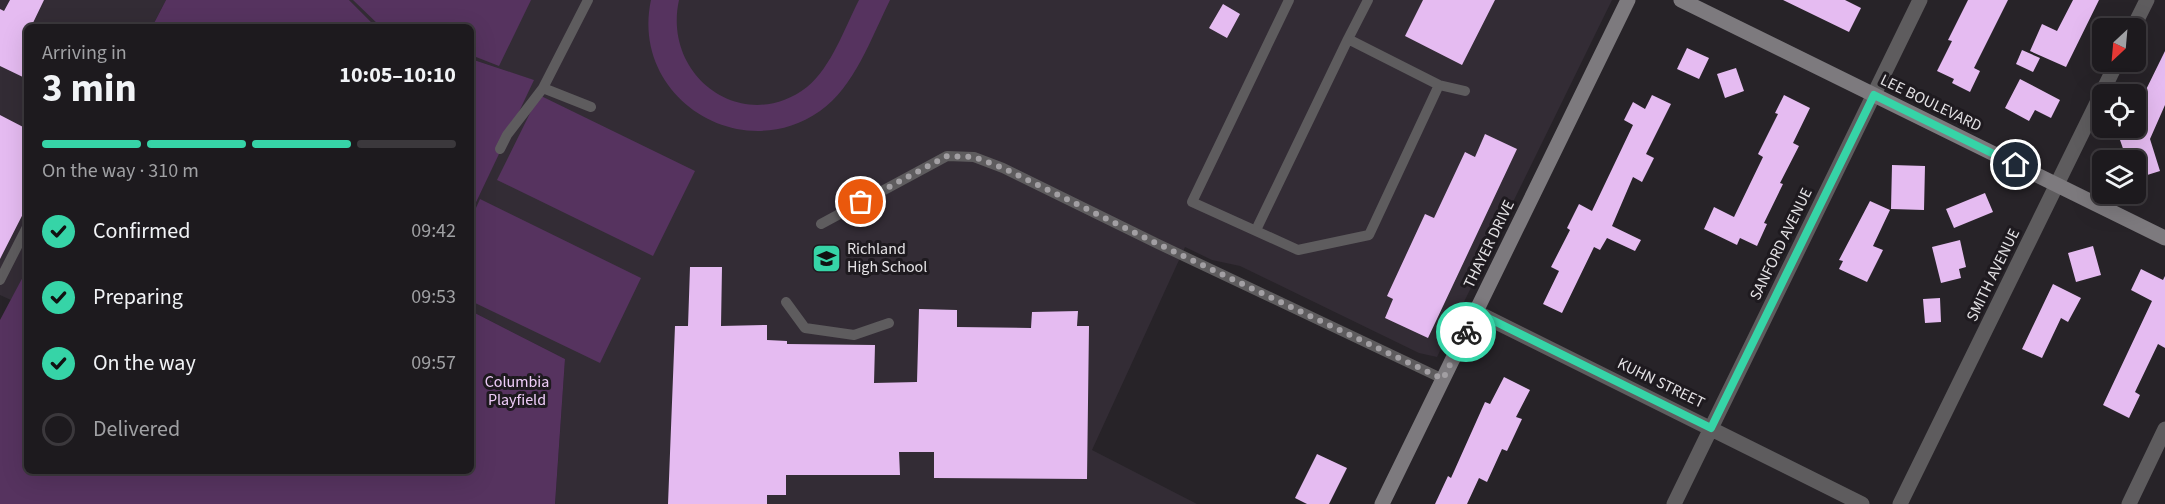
<!DOCTYPE html>
<meta charset="utf-8">
<style>
body{margin:0;font-family:"Source Sans 3",sans-serif;background:#252327;color:#f1f3f6;height:100vh;display:flex;flex-direction:column;font-size:22px;white-space:nowrap}
*{box-sizing:border-box;margin:0}
p{font-size:20px;color:#a0a1a4}
.icon{flex:none;width:33px;height:33px;fill:none;stroke:currentColor;stroke-width:2;stroke-linecap:round;stroke-linejoin:round}
.map{position:relative;flex:1;overflow:hidden}
.drawer{position:absolute;left:24px;top:24px;width:450px;height:450px;display:flex;flex-direction:column;background:#1d1a1e;border-radius:9px;box-shadow:0 6px 24px #0002,0 0 0 2px #3b383c}
.drawer>*{flex:none}
.needle{width:39px;rotate:206deg}
.fabs{position:absolute;left:2092px;top:18px;display:grid;gap:12px}
.fabs a{display:grid;place-items:center;width:54px;height:54px;border-radius:9px;background:#1d1a1e;box-shadow:0 6px 24px #0002,0 0 0 2px #3b383c;font-size:30px}
.pin{position:absolute;display:grid;place-items:center;width:51px;height:51px;color:#fff;margin:-26px;border:3px solid #fff;border-radius:50%;box-shadow:0 2px 6px #0007}
.courier{position:absolute;display:grid;place-items:center;width:60px;height:60px;margin:-30px;border:4px solid #36d4a7;border-radius:50%;background:#fff;color:#222;box-shadow:0 2px 8px #0007}
.head em{font-style:normal;font-weight:700}
.head div{display:flex;flex-direction:column-reverse}
.head{display:flex;align-items:center;justify-content:space-between;height:102px;padding:0 18px}
h1{font-size:39px;font-weight:700;line-height:45px}
.bar{display:grid;grid-template-columns:repeat(4,1fr);gap:9px 6px;align-content:center;height:72px;padding:0 18px}
.bar i{height:8px;border-radius:4px;background:#3b383c}
.bar .on{background:#36d4a7}
.bar p{grid-column:span 4}
ol{padding:0 18px;list-style:none}
li{display:flex;align-items:center;gap:18px;height:66px}
li p{margin-inline-start:auto}
li .icon{padding:6px;border-radius:50%;background:#36d4a7;color:#111;stroke-width:4}
li:last-child{color:#a0a1a4}
li i{width:33px;height:33px;border:3px solid #3b383c;border-radius:50%}
.map>svg:first-child{display:block}
</style>
<div class="map">
<svg width="2165" height="504" viewBox="0 0 2165 504">
<rect width="100%" height="100%" fill="#272328"/>
<path fill="#332c35" d="M0,0H166L152,27H27V269L11,300L0,295Z
M349,0H1612L1437,357L1419,353L1240,266L1212,260L1185,247L1092,450L1197,504H555L565,359L471,311V213L533,80L471,59V27H376Z"/>
<path fill="#56335f" d="M166,0H349L376,27H152Z
M353,0H531L499,66L471,55V27H381Z
M651,0H679C662,77 744,136 807,87C832,66 844,29 859,0H890C872,36 854,88 820,111C740,167 630,97 651,0Z
M471,59L534,80L471,213Z
M539,95L695,171L653,256L497,180Z
M480,199L641,278L600,363L471,301V219Z
M27,269V471H471V311L565,359L555,504H0V320Z"/>
<path fill="#e5bbf1" d="M10,0H44L31,27H27V79L0,66V9L4,11Z
M1423,0H1495L1462,65L1405,36Z
M1783,0H1845L1861,8L1849,32Z
M1968,0H2008L1974,68L1980,71L1970,92L1952,83L1954,79L1937,71L1952,41L1948,40Z
M2073,0H2099L2066,67L2030,51L2042,24L2057,31Z
M1223,4L1240,14L1227,38L1209,28Z
M1687,48L1709,58L1699,79L1677,69Z
M2022,50L2040,58L2033,72L2016,64Z
M2165,51V105L2150,139L2160,171L2144,176L2141,166L2136,167V160H2127L2120,140L2136,136V110Z
M1736,68L1744,91L1725,98L1717,74Z
M2020,79L2060,100L2051,118L2035,110L2029,121L2005,108Z
M1652,95L1671,104L1646,154L1654,158L1642,182L1633,177L1612,226L1641,240L1635,251L1607,238L1600,250L1594,247L1562,313L1543,304L1559,271L1551,267L1570,230L1567,228L1579,204L1592,211L1633,125L1624,120L1633,102L1645,109Z
M1784,95L1810,108L1793,143L1799,146L1780,183L1783,184L1764,223L1767,224L1757,246L1740,238L1737,245L1704,229L1714,207L1734,217L1763,157L1758,154L1778,114L1775,113Z
M0,115L27,129V206L0,259Z
M1485,134L1517,149L1428,338L1385,318L1393,299L1387,296L1425,214L1434,218L1465,152L1475,157Z
M1892,165L1925,166L1924,210L1891,209Z
M1985,193L1993,212L1954,228L1946,209Z
M1870,201L1890,210L1873,246L1883,250L1867,282L1839,269L1843,261L1839,260Z
M1960,240L1966,267L1959,269L1961,278L1941,283L1932,247Z
M2093,246L2101,275L2076,282L2068,253Z
M690,267H722L721,326L767,325V340L787,341V344L875,345L874,383L917,382L919,309L957,310V327L1031,328L1032,312L1078,311L1077,326H1089L1087,479L934,478V452H899L900,475H786V495H767V504H668L675,326H688Z
M2141,269L2163,280L2165,276V348L2158,344L2135,392L2140,395L2129,418L2103,405L2152,301L2131,290Z
M2053,284L2081,298L2068,322L2061,318L2042,358L2022,349Z
M1940,298L1941,322L1925,323L1923,299Z
M1504,377L1530,390L1516,417L1522,419L1507,451L1502,449L1487,482L1479,478L1467,504H1435L1448,476L1451,478L1485,402L1490,404Z
M1317,454L1347,468L1329,504H1307L1295,498Z"/>
<g fill="none" stroke-linecap="round" stroke-linejoin="round">
<path stroke="#5e5c5e" stroke-width="10" d="M1348,39L1368,0
M1439,85L1465,91
M543,88L591,107
M500,149L507,135L543,88L588,0
M821,224L947,156L974,157L1003,168L1158,244L1443,379
M1256,230L1348,39L1439,85L1369,235L1298,250L1192,202L1289,0
M0,280L27,227
M786,302L805,328L854,335L889,323"/>
<path stroke="#5e5c5e" stroke-width="15" d="M2133,28L2147,0
M1476,312L1862,504
M1674,504L1920,0
M1900,504L2117,62
M2129,504L2165,429"/>
<path stroke="#7d7a7e" stroke-width="15" d="M1681,0L2165,238
M1382,504L1628,0"/>
</g>
<g fill="none" stroke-linecap="round" stroke-linejoin="round">
<path stroke="#a29fa3" stroke-width="6" stroke-dasharray="0 10.8" d="M861,202L947,156L974,157L1003,168L1158,244L1443,379L1466,332"/>
<path stroke="#36d4a7" stroke-width="8" d="M1466,332L1476,312L1711,428L1874,95L2016,165"/>
</g>
<defs>
<symbol id="school-square" viewBox="-11 -11 22 22"><rect x="-9" y="-9" width="18" height="18" rx="4" fill="#36d4a7" stroke="#1e1a1f"/><path d="M0-5L7-2L0 1L-7-2ZM-4 1L0 2.5L4 1V4Q0 6-4 4Z" fill="#111"/></symbol>
</defs>
<g fill-rule="evenodd">
<use href="#school-square" x="810" y="242" width="33" height="33"/>
</g>
<g text-anchor="middle" dominant-baseline="central" stroke-width="6" stroke-linejoin="round" paint-order="stroke">
<g font-size="16" fill="#e4e2e5" stroke="#1e1a1f">
<text transform="translate(1931 103) rotate(26)">LEE BOULEVARD</text>
<text transform="translate(1489 244) rotate(-64)">THAYER DRIVE</text>
<text transform="translate(1781 244) rotate(-64)">SANFORD AVENUE</text>
<text transform="translate(1993 275) rotate(-64)">SMITH AVENUE</text>
<text transform="translate(1661 383) rotate(26)">KUHN STREET</text>
</g>
<g font-size="16" fill="#e4e2e5" stroke="#1e1a1f" text-anchor="start">
<text x="847" y="249">Richland<tspan x="847" dy="18">High School</tspan></text>
</g>
<g font-size="16" fill="#efcdf9" stroke="#1e1a1f">
<text x="517" y="382">Columbia<tspan x="517" dy="18">Playfield</tspan></text>
</g>
</g>
</svg>
<div class="fabs">
<a><svg class="needle" viewBox="-14 -14 28 28"><path d="M0-13l5 13h-10z" fill="#e53935"/><path d="M0 13l5-13h-10z" fill="#a0a1a4"/></svg></a>
<a><svg class="icon" aria-label="locate" viewBox="0 0 24 24"><circle cx="12" cy="12" r="6"/><path d="M12 2v4M12 18v4M2 12h4M18 12h4"/></svg></a>
<a><svg class="icon" aria-label="layers" viewBox="0 0 24 24"><path d="M12 4l9 5-9 5-9-5zM3 14l9 5 9-5"/></svg></a>
</div>
<div class="pin" style="left:861px;top:202px;background:#ea580c"><svg class="icon" aria-label="bag" viewBox="0 0 24 24"><path d="M5 8h14l-1 12H6zM9 8a3 3 0 0 1 6 0"/></svg></div>
<div class="pin" style="left:2016px;top:165px;background:#1f2937"><svg class="icon" aria-label="home" viewBox="0 0 24 24"><path d="M3 11l9-7 9 7M6 9v11h12V9"/></svg></div>
<div class="courier" style="left:1466px;top:332px"><svg class="icon" aria-label="bike" viewBox="0 0 24 24"><circle cx="6" cy="16" r="4"/><circle cx="18" cy="16" r="4"/><path d="M6 16l4-8h5l3 8M10 8l3 8H6M13 5h3"/></svg></div>
<section class="drawer">
<div class="head"><div><h1>3 min</h1><p>Arriving in</p></div><em>10:05–10:10</em></div>
<div class="bar"><i class="on"></i><i class="on"></i><i class="on"></i><i></i><p>On the way · 310 m</p></div>
<ol>
<li><svg class="icon" aria-label="check" viewBox="0 0 24 24"><path d="M5 12l5 5 9-10"/></svg>Confirmed<p>09:42</p></li>
<li><svg class="icon" aria-label="check" viewBox="0 0 24 24"><path d="M5 12l5 5 9-10"/></svg>Preparing<p>09:53</p></li>
<li><svg class="icon" aria-label="check" viewBox="0 0 24 24"><path d="M5 12l5 5 9-10"/></svg>On the way<p>09:57</p></li>
<li><i></i>Delivered</li>
</ol>
</section>
</div>
